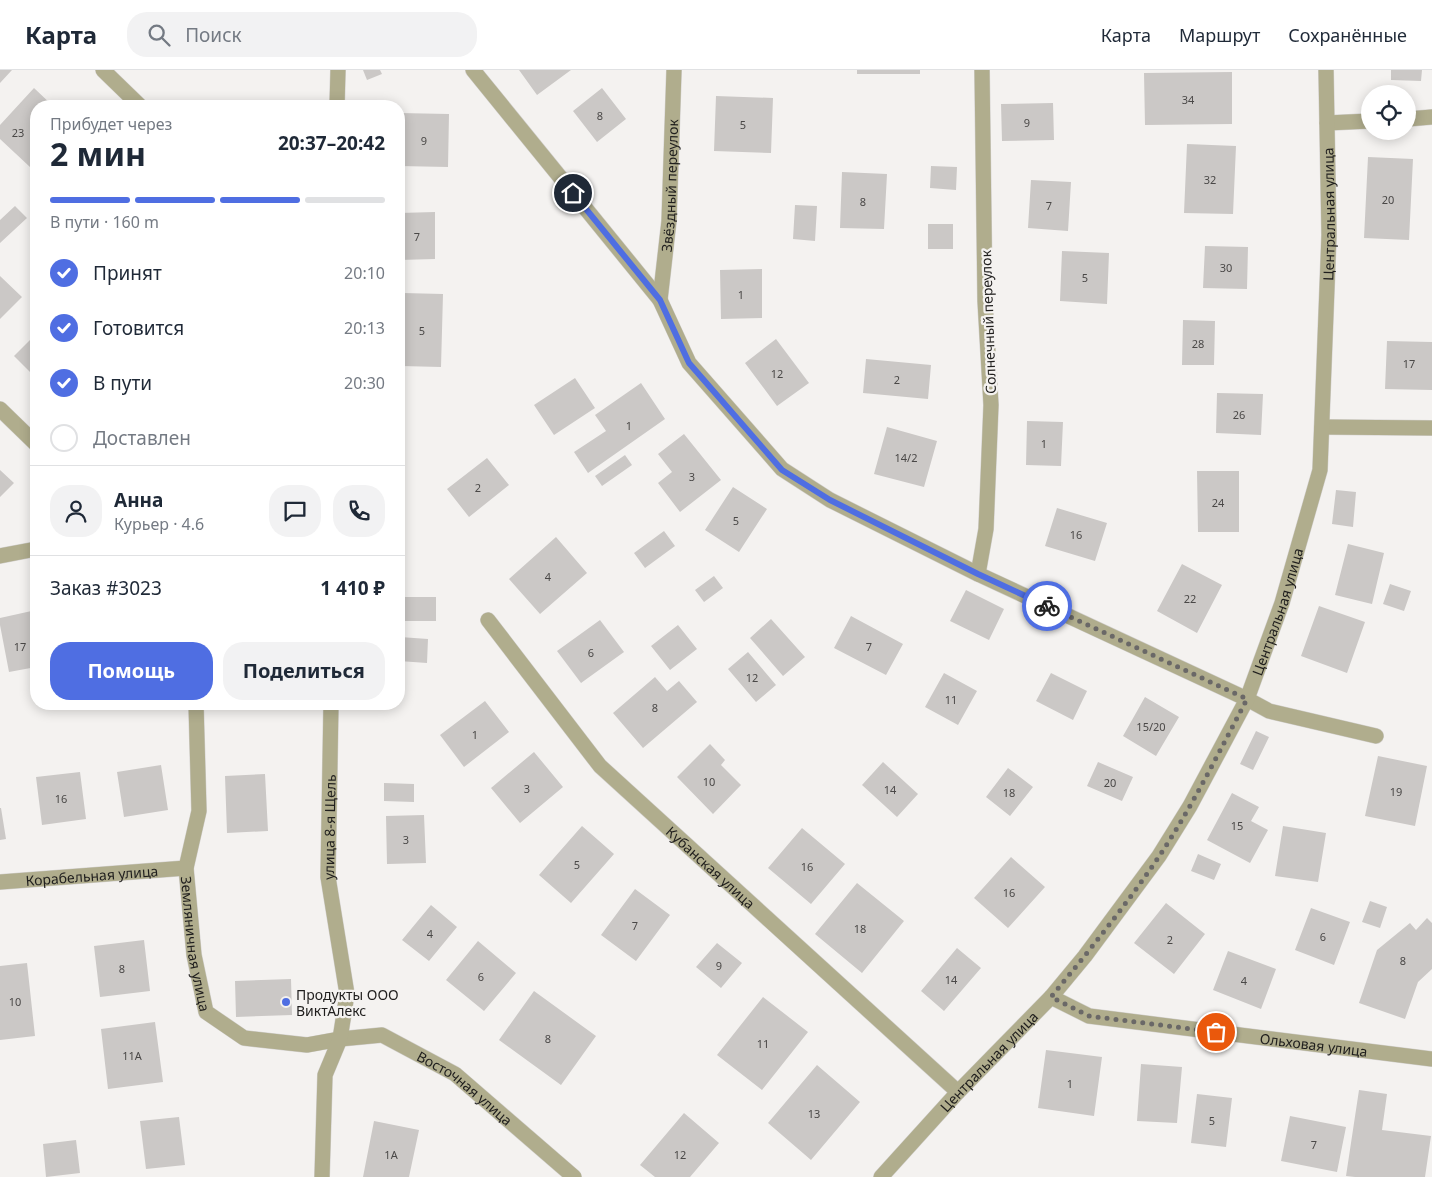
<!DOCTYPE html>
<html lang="ru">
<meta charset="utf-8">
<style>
body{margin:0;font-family:"Noto Sans",sans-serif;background:#f2f2f3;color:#1f2937;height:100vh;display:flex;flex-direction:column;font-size:19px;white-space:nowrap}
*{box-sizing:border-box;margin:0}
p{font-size:16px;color:#747a83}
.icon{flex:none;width:28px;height:28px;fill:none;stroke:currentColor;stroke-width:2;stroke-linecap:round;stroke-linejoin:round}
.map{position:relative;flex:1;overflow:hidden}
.drawer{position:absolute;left:30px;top:30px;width:375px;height:610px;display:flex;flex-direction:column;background:#fff;border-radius:20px;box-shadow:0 2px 12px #0003}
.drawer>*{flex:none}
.controls{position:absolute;left:1361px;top:15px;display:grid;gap:10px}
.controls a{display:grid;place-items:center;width:55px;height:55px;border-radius:50%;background:#fff;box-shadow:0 2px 12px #0003;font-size:25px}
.pin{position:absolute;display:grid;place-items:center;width:42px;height:42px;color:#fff;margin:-21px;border:2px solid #fff;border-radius:50%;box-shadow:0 1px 5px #0007}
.courier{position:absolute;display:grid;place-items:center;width:50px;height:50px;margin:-25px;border:4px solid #4f6ee2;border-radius:50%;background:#fff;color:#222;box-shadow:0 1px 6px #0007}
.head em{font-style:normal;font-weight:700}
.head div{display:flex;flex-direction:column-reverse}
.head{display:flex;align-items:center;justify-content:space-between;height:85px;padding:0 20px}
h1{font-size:32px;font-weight:700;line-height:38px}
.bar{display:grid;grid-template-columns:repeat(4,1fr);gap:8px 5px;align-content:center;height:60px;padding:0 20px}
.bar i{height:6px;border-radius:4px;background:#e0e1e3}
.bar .selected{background:#4f6ee2}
.bar p{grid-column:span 4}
.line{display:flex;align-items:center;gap:12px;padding:0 20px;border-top:1px solid #e0e1e3}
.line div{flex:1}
.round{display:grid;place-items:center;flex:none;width:52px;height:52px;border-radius:20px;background:#f2f2f3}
ol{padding:0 20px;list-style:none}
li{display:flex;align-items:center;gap:15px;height:55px}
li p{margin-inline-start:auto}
li .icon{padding:5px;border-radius:50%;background:#4f6ee2;color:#fff;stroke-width:4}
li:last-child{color:#747a83}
li i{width:28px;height:28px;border:2px solid #e0e1e3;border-radius:50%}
.cta{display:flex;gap:10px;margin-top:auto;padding:10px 20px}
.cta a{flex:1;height:58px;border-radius:20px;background:#4f6ee2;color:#fff;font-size:20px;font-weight:700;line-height:58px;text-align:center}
.cta a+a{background:#f2f2f3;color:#1f2937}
header{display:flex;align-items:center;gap:30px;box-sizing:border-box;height:70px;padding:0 25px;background:#fff;border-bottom:1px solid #e0e1e3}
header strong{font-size:24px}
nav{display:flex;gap:28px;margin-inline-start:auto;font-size:18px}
.search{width:350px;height:45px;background:#f2f2f3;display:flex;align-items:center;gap:12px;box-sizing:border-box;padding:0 18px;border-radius:20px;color:#747a83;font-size:19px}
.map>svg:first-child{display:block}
</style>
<header>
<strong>Карта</strong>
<div class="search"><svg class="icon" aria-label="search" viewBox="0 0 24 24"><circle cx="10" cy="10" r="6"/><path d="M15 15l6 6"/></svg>Поиск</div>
<nav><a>Карта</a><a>Маршрут</a><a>Сохранённые</a></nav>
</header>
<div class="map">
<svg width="1432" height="1107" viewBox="0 0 1432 1107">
<rect width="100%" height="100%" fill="#f4f2f0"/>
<path fill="#cbc8c6" d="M0,0H12L0,13Z
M363,0H380L382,4L367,10Z
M519,0H571L537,25Z
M857,0H920V4H857Z
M1391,0H1422L1421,11L1391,10Z
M1232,2V54L1145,55L1144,3Z
M34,18L53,36H36V90L30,97L0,69V55Z
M602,18L626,49L597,72L573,41Z
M716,26L773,28L771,83L714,81Z
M1053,33L1054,70L1002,71L1001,34Z
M399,43L449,44L448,97L399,96Z
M1187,74L1236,76L1233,144L1184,143Z
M1368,87L1413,89L1409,170L1364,168Z
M931,96L957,97L956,120L930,118Z
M842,102L887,104L884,159L840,158Z
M1031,110L1071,112L1068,161L1028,158Z
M795,135L817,136L815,171L793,169Z
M15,136L27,148L0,173V150Z
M435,142V189L399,190V143Z
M928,154H953V179H928Z
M1205,176L1248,177L1247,219L1203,218Z
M1062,181L1109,183L1107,234L1060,231Z
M762,199V248L721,249L720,200Z
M0,206L22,227L0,249Z
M403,223L443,224L441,297L401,296Z
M1183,250L1215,251L1214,295H1182Z
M36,264V308L14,286Z
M776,269L809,313L777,336L745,293Z
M1387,271L1432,272V320L1385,319Z
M866,289L931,295L928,329L863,323Z
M575,308L595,338L554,365L534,335Z
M641,313L665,349L588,403L574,382L606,361L595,345Z
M1217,323L1263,324L1261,365L1216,363Z
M1027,351L1063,352L1061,396L1026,395Z
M887,357L937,371L924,417L874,404Z
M684,364L721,410L680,442L658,413L672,402L658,384Z
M625,385L632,395L602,416L595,406Z
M487,388L509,415L469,447L447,419Z
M0,400L14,413L0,427Z
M1197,401H1239V462H1198Z
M733,417L767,439L739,482L705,460Z
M1336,420L1356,422L1353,457L1332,454Z
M1057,438L1107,453L1095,491L1045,476Z
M664,461L675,476L645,498L634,483Z
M556,467L587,503L540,544L509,509Z
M1348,474L1384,483L1372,534L1335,525Z
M1182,494L1222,515L1197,563L1157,541Z
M714,506L723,518L704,532L695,520Z
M1390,514L1411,521L1404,541L1383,534Z
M966,520L1004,539L989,570L950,551Z
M405,527H436V551H404Z
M1319,536L1365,552L1347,603L1301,586Z
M36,540V597L9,602L0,555V548Z
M851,546L903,574L886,605L834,578Z
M771,549L805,587L783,606L750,568Z
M600,550L624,582L581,613L557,581Z
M678,555L697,579L670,600L651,576Z
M400,567L428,569L427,593L399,591Z
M748,582L776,615L756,632L728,599Z
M944,603L977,621L958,655L925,637Z
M1051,603L1087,621L1073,650L1036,631Z
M655,607L667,621L679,611L697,632L643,678L613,643Z
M1145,627L1179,647L1156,686L1123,666Z
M485,631L509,662L464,697L440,665Z
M1256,661L1269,667L1253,700L1240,694Z
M710,674L725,690L721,695L741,715L713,744L677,707Z
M534,682L563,717L520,753L491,718Z
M1378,686L1427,696L1415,756L1365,746Z
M883,692L918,724L897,747L862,715Z
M1098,692L1133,707L1122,731L1087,716Z
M161,695L168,740L124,747L117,702Z
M1008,698L1033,717L1010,746L986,727Z
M80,702L86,749L42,755L36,707Z
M265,704L268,761L227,763L225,706Z
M384,713L414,714V732L384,731Z
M1232,723L1259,737L1251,751L1268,760L1250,793L1207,770Z
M0,738H1L6,769L0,770Z
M424,745L426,793L387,794L386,746Z
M582,756L614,784L571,833L539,805Z
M1283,756L1326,763L1318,812L1275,806Z
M802,758L845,794L811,834L768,798Z
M1198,784L1221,794L1214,810L1191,801Z
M1011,787L1045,817L1008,858L974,828Z
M857,813L904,851L862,903L815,864Z
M635,819L670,845L636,891L601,865Z
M1370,831L1387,837L1380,858L1362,852Z
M1166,833L1205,864L1174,904L1134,873Z
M431,835L457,857L429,891L402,870Z
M1311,838L1350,852L1334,895L1295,880Z
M1427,848L1432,853V899L1418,912L1405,949L1359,933L1377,880L1410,853L1416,860Z
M144,870L150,921L100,927L94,876Z
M478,871L516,903L484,941L446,910Z
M717,873L742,893L721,918L696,897Z
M957,878L981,898L944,941L921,921Z
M1228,881L1276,899L1261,939L1213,920Z
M27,893L35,966L0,970V896Z
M291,909L292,945L236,947L235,911Z
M534,921L596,966L561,1015L499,970Z
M763,927L808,962L762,1020L717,985Z
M155,952L163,1012L108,1019L101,959Z
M1046,980L1102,987L1094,1046L1038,1038Z
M1141,994L1182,997L1177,1053L1137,1051Z
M817,995L860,1032L811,1090L768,1053Z
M1359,1020L1387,1024L1382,1060L1431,1066L1425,1107H1355L1346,1106Z
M1197,1024L1232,1028L1226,1077L1191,1073Z
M684,1043L719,1073L690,1107H655L640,1095Z
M1290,1046L1346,1057L1337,1102L1281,1091Z
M179,1047L185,1095L146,1099L140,1051Z
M374,1051L419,1060L409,1107H363Z
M76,1070L80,1103L46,1107L43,1074Z"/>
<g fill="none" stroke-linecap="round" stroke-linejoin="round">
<defs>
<g id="minor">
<path d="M103,0L140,36"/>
<path d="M473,0L660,230L689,293L782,399L830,430L978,504L1247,629L1269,641L1376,666"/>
<path d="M337,36L338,0"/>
<path d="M1408,49L1432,47"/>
<path d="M1327,53L1370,51"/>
<path id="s1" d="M660,230L669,151L674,0"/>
<path d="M0,339L36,374"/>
<path d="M1322,357L1432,358"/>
<path d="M0,486L36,479"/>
<path d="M978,504L986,459L991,335L985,231L982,0"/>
<path id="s2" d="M488,550L600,696L958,1022"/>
<path id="s3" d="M196,634L199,741L186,798L194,885L206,942L244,968L307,975L340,969L382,965L455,1004L574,1107"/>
<path id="s4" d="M0,812L186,798"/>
<path id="s5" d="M1051,927L1089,946L1432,989"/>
<path id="s6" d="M322,1107L325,1005L340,969L347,924L328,807L331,634"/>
<path id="s7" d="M881,1107L958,1022L1051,927L1085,886L1159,786L1190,736L1247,629L1282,533L1320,400L1329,165L1326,0"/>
</g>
</defs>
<use href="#minor" stroke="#d2d0ce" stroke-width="16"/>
<use href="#minor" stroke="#b0ad8d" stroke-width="15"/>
</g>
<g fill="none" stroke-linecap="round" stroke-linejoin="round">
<path stroke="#6a6867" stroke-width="5" stroke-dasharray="0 9" d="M1047,536L1247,629C1219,682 1193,735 1160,785C1127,834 1089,881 1051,927L1089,946L1216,962"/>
<path stroke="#4f6ee2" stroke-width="6" d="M573,123L660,230L689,293L782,400L830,430L978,504L1047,536"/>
</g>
<circle fill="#4f6ee2" stroke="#f4f2f0" stroke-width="2" cx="286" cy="932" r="5"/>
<g text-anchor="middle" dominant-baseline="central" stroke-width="4.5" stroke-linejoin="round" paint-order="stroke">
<g font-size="11" fill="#4a4847">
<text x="1188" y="29">34</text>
<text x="600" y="45">8</text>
<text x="1027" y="52">9</text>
<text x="743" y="54">5</text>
<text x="18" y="62">23</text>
<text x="424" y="70">9</text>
<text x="1210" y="109">32</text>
<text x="1388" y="129">20</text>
<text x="863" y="131">8</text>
<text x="1049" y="135">7</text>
<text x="417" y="166">7</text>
<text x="1226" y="197">30</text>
<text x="1085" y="207">5</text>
<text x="741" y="224">1</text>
<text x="422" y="260">5</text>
<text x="1198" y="273">28</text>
<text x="1409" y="293">17</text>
<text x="777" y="303">12</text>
<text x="897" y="309">2</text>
<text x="1239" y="344">26</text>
<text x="629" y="355">1</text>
<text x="1044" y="373">1</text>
<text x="906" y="387">14/2</text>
<text x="692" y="406">3</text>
<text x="478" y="417">2</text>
<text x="1218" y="432">24</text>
<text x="736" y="450">5</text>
<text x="1076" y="464">16</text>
<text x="548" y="506">4</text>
<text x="1190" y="528">22</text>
<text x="20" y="576">17</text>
<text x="869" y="576">7</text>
<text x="591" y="582">6</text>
<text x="752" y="607">12</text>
<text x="951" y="629">11</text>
<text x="655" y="637">8</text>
<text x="1151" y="656">15/20</text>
<text x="475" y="664">1</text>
<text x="709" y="711">10</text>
<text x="1110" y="712">20</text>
<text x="527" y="718">3</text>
<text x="890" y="719">14</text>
<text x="1396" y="721">19</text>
<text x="1009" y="722">18</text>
<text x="61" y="728">16</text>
<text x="1237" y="755">15</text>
<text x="406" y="769">3</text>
<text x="577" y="794">5</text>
<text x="807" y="796">16</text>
<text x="1009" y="822">16</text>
<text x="635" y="855">7</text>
<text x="860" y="858">18</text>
<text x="430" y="863">4</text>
<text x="1323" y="866">6</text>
<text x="1170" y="869">2</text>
<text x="1403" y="890">8</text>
<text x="719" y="895">9</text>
<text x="122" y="898">8</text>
<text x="481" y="906">6</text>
<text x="951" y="909">14</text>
<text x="1244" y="910">4</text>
<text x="15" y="931">10</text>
<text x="548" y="968">8</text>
<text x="763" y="973">11</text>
<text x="132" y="985">11А</text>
<text x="1070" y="1013">1</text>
<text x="814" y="1043">13</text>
<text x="1212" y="1050">5</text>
<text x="1314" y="1074">7</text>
<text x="391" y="1084">1А</text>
<text x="680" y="1084">12</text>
</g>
<g font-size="14" fill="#1f1e1d" stroke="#f4f2f0">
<text stroke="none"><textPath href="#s1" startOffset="115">Звёздный переулок</textPath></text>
<text stroke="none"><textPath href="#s7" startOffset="1102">Центральная улица</textPath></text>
<text transform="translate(988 252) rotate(-92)">Солнечный переулок</text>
<text stroke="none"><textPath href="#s7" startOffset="698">Центральная улица</textPath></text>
<text stroke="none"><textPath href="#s6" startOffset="355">улица 8-я Щель</textPath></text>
<text stroke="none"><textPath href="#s2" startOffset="334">Кубанская улица</textPath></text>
<text stroke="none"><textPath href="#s4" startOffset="92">Корабельная улица</textPath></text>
<text stroke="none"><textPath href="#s3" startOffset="242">Земляничная улица</textPath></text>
<text stroke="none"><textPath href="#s5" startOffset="269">Ольховая улица</textPath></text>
<text stroke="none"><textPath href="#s7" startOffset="158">Центральная улица</textPath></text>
<text stroke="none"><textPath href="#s3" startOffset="595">Восточная улица</textPath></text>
</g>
<g font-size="14" fill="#1f1e1d" stroke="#f4f2f0" text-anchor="start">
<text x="296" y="924">Продукты ООО<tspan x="296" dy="16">ВиктАлекс</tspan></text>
</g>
</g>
</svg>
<div class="controls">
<a><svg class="icon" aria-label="locate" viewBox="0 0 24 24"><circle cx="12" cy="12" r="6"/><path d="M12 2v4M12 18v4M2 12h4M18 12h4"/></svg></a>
</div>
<div class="pin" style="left:1216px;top:962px;background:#ea580c"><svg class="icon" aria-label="bag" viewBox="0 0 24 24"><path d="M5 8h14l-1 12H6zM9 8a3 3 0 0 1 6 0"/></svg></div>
<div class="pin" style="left:573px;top:123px;background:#1f2937"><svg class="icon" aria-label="home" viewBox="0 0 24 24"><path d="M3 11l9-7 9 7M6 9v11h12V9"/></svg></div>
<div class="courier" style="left:1047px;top:536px"><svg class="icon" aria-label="bike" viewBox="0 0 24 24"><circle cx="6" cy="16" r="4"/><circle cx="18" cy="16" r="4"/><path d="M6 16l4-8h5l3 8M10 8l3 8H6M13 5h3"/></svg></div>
<section class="drawer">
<div class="head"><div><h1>2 мин</h1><p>Прибудет через</p></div><em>20:37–20:42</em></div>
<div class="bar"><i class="selected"></i><i class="selected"></i><i class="selected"></i><i></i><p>В пути · 160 m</p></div>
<ol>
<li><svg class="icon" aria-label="check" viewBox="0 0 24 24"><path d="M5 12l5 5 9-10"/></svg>Принят<p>20:10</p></li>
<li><svg class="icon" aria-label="check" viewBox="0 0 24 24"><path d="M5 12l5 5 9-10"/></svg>Готовится<p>20:13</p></li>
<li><svg class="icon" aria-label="check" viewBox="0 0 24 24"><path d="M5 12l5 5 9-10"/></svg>В пути<p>20:30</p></li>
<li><i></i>Доставлен</li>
</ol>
<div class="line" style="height:90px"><a class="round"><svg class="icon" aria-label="person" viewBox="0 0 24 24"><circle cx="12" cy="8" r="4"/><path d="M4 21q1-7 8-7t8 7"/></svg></a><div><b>Анна</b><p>Курьер · 4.6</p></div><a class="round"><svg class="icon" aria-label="chat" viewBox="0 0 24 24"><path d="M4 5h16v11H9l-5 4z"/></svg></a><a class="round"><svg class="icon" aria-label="phone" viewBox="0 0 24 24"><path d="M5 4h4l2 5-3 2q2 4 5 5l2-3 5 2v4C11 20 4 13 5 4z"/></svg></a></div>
<div class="line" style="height:65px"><div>Заказ #3023</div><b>1 410 ₽</b></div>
<div class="cta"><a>Помощь</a><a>Поделиться</a></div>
</section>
</div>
